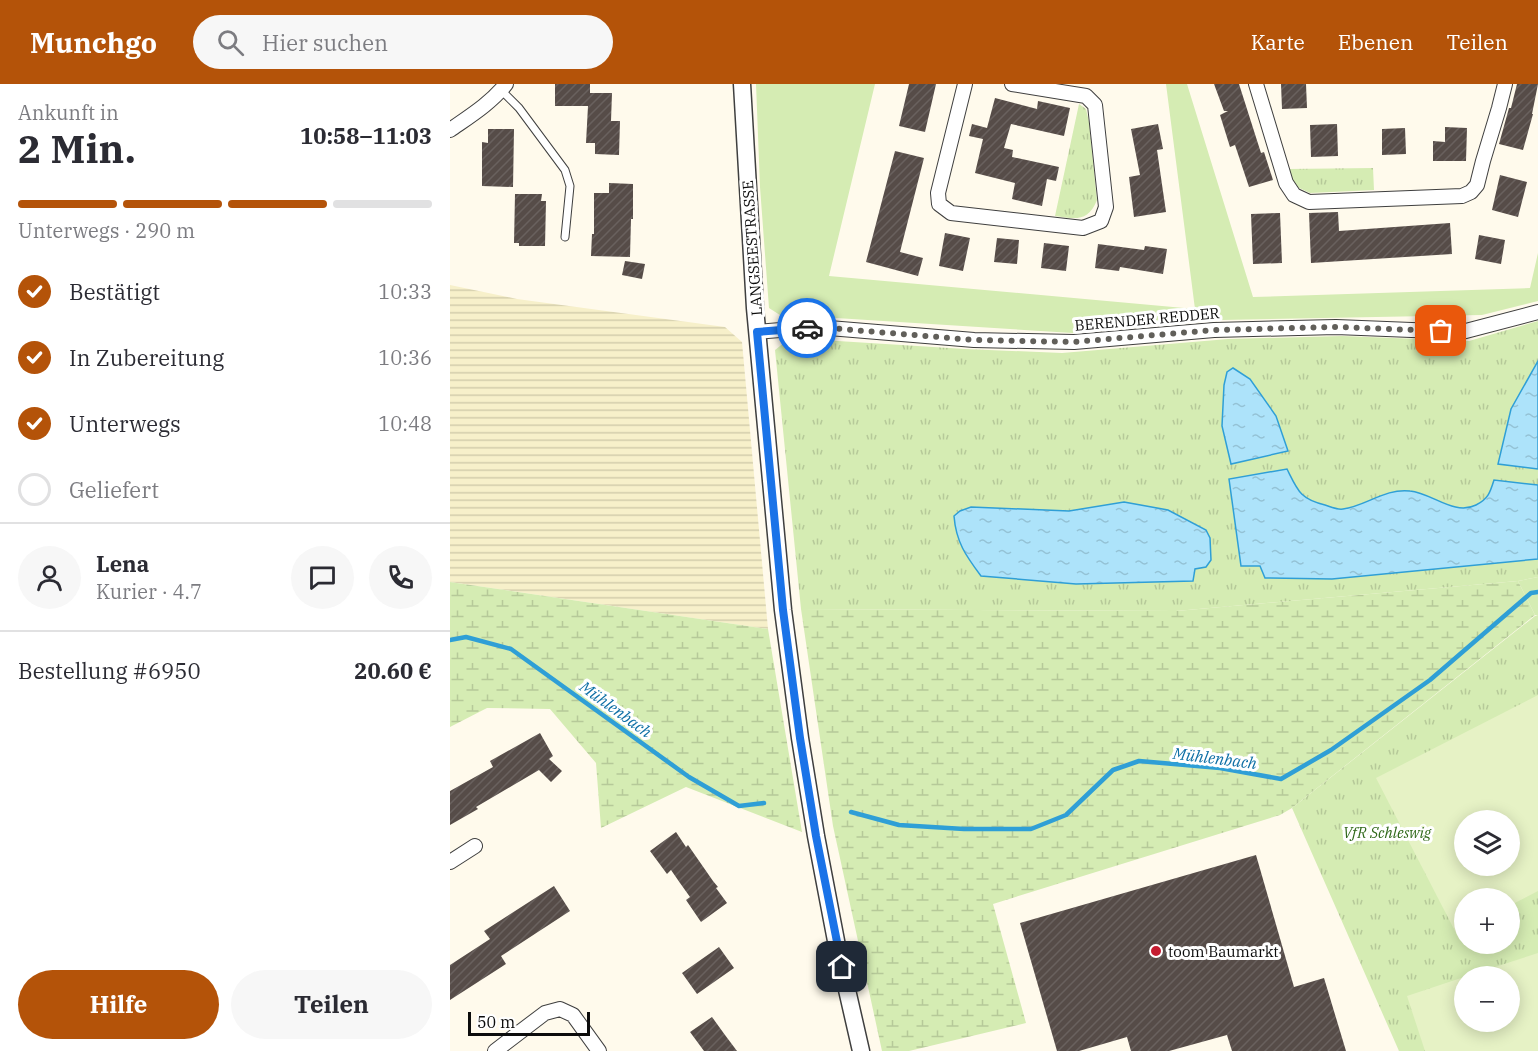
<!DOCTYPE html>
<html lang="de">
<meta charset="utf-8">
<style>
body{margin:0;font-family:"IBM Plex Serif",serif;background:#f7f7f7;color:#2b2b33;height:100vh;display:flex;flex-direction:column;font-size:22px;white-space:nowrap}
*{box-sizing:border-box;margin:0}
p{font-size:20px;color:#7c7c81}
.icon{flex:none;width:33px;height:33px;fill:none;stroke:currentColor;stroke-width:2;stroke-linecap:round;stroke-linejoin:round}
.map{position:relative;flex:1;overflow:hidden}
.panel{display:flex;flex-direction:column;background:#fff;width:450px}
.panel>*{flex:none}
.fabs{position:absolute;left:1004px;top:726px;display:grid;gap:12px}
.fabs a{display:grid;place-items:center;width:66px;height:66px;border-radius:50%;background:#fff;box-shadow:0 3px 15px #0003;font-size:30px}
.scale{position:absolute;left:18px;bottom:15px;width:122px;box-sizing:border-box;padding-left:6px;border:3px solid #0c0c0c;border-top:0;font-size:16px;line-height:21px;white-space:nowrap;color:#0c0c0c;-webkit-text-stroke:4px #fff;paint-order:stroke}
.pin{position:absolute;display:grid;place-items:center;width:51px;height:51px;color:#fff;margin:-26px;border-radius:12px;box-shadow:0 3px 9px #0006}
.courier{position:absolute;display:grid;place-items:center;width:60px;height:60px;margin:-30px;border:4px solid #1a73e8;border-radius:50%;background:#fff;color:#222;box-shadow:0 2px 8px #0007}
.summary em{font-style:normal;font-weight:700}
.summary div{display:flex;flex-direction:column-reverse}
.summary{display:flex;align-items:center;justify-content:space-between;height:102px;padding:0 18px}
h1{font-size:39px;font-weight:700;line-height:45px}
.bar{display:grid;grid-template-columns:repeat(4,1fr);gap:9px 6px;align-content:center;height:72px;padding:0 18px}
.bar i{height:8px;border-radius:4px;background:#e1e1e2}
.bar .on{background:#b45309}
.bar p{grid-column:span 4}
.line{display:flex;align-items:center;gap:15px;padding:0 18px;border-top:2px solid #e1e1e2}
.line div{flex:1}
.round{display:grid;place-items:center;flex:none;width:63px;height:63px;border-radius:32px;background:#f7f7f7}
ol{padding:0 18px;list-style:none}
li{display:flex;align-items:center;gap:18px;height:66px}
li p{margin-inline-start:auto}
li .icon{padding:6px;border-radius:50%;background:#b45309;color:#fff;stroke-width:4}
li:last-child{color:#7c7c81}
li i{width:33px;height:33px;border:3px solid #e1e1e2;border-radius:50%}
.action{display:flex;gap:12px;margin-top:auto;padding:12px 18px}
.action a{flex:1;height:69px;border-radius:36px;background:#b45309;color:#fff;font-size:24px;font-weight:700;line-height:69px;text-align:center}
.action a+a{background:#f7f7f7;color:#2b2b33}
header{display:flex;align-items:center;gap:36px;box-sizing:border-box;height:84px;padding:0 30px;background:#b45309;color:#fff}
header strong{font-size:28px}
nav{display:flex;gap:33px;margin-inline-start:auto;font-size:21px}
.search{width:420px;height:54px;background:#f7f7f7;display:flex;align-items:center;gap:15px;box-sizing:border-box;padding:0 21px;border-radius:33px;color:#7c7c81;font-size:22px}
main{display:flex;flex:1;min-height:0}
.map>svg:first-child{display:block}
</style>
<header>
<strong>Munchgo</strong>
<div class="search"><svg class="icon" aria-label="search" viewBox="0 0 24 24"><circle cx="10" cy="10" r="6"/><path d="M15 15l6 6"/></svg>Hier suchen</div>
<nav><a>Karte</a><a>Ebenen</a><a>Teilen</a></nav>
</header>
<main>
<section class="panel">
<div class="summary"><div><h1>2 Min.</h1><p>Ankunft in</p></div><em>10:58–11:03</em></div>
<div class="bar"><i class="on"></i><i class="on"></i><i class="on"></i><i></i><p>Unterwegs · 290 m</p></div>
<ol>
<li><svg class="icon" aria-label="check" viewBox="0 0 24 24"><path d="M5 12l5 5 9-10"/></svg>Bestätigt<p>10:33</p></li>
<li><svg class="icon" aria-label="check" viewBox="0 0 24 24"><path d="M5 12l5 5 9-10"/></svg>In Zubereitung<p>10:36</p></li>
<li><svg class="icon" aria-label="check" viewBox="0 0 24 24"><path d="M5 12l5 5 9-10"/></svg>Unterwegs<p>10:48</p></li>
<li><i></i>Geliefert</li>
</ol>
<div class="line" style="height:108px"><a class="round"><svg class="icon" aria-label="person" viewBox="0 0 24 24"><circle cx="12" cy="8" r="4"/><path d="M4 21q1-7 8-7t8 7"/></svg></a><div><b>Lena</b><p>Kurier · 4.7</p></div><a class="round"><svg class="icon" aria-label="chat" viewBox="0 0 24 24"><path d="M4 5h16v11H9l-5 4z"/></svg></a><a class="round"><svg class="icon" aria-label="phone" viewBox="0 0 24 24"><path d="M5 4h4l2 5-3 2q2 4 5 5l2-3 5 2v4C11 20 4 13 5 4z"/></svg></a></div>
<div class="line" style="height:78px"><div>Bestellung #6950</div><b>20.60 €</b></div>
<div class="action"><a>Hilfe</a><a>Teilen</a></div>
</section>
<div class="map">
<svg width="1088" height="967" viewBox="0 0 1088 967">
<defs>
<pattern id="farmland-rules" width="6" height="5" patternUnits="userSpaceOnUse" patternTransform="scale(1.5)"><rect width="6" height="5" fill="#f7f0ca"/><path d="M0 2.5h6" fill="none" stroke="#d3cdac"/></pattern>
<pattern id="wetland-marsh" width="20" height="14" patternUnits="userSpaceOnUse" patternTransform="scale(1.5)"><rect width="20" height="14" fill="#d5ecb3"/><path d="M1 5h8M5 5V1M11 12h8M15 12V8" fill="none" stroke="#b6c999"/></pattern>
<pattern id="park-tufts" width="24" height="20" patternUnits="userSpaceOnUse" patternTransform="scale(1.5)"><rect width="24" height="20" fill="#d5ecb3"/><path d="M3 7l-1-3M5 7V3M7 7l1-3M15 17l-1-3M17 17v-4M19 17l1-3" fill="none" stroke="#b6c999"/></pattern>
<pattern id="water-ripples" width="26" height="14" patternUnits="userSpaceOnUse" patternTransform="scale(1.5)"><rect width="26" height="14" fill="#ade3fa"/><path d="M2 4q2-2 4 0t4 0M15 11q2-2 4 0t4 0" fill="none" stroke="#94c2d5"/></pattern>
<pattern id="building-hatch" width="6" height="6" patternUnits="userSpaceOnUse" patternTransform="scale(1.5)"><rect width="6" height="6" fill="#564c48"/><path d="M-1 1l2-2M0 6l6-6M5 7l2-2" fill="none" stroke="#69615e"/></pattern>
</defs>
<rect width="100%" height="100%" fill="#fffaec"/>
<path fill="url(#farmland-rules)" d="M0,201L67,215L275,243L292,258L318,545L0,498Z"/>
<path fill="#d5ecb3" d="M306,0H425L379,192L745,225L716,0H737L803,213L1080,204L1088,169V217L1032,231L772,236L623,249L370,233H333L319,224L310,103Z
M1088,493V531H1085L1068,497Z"/>
<path fill="url(#wetland-marsh)" d="M1068,497L1085,531L842,724L830,731L543,820L576,939L459,967H432L383,742L351,525L726,527Z
M0,498L318,545L352,748L236,703L151,744L146,679L100,625L37,624L0,643Z"/>
<path fill="url(#park-tufts)" fill-rule="evenodd" d="M629,20L636,25L639,38L647,116C638,138 626,135 605,132Z
M923,84L924,106L860,109L847,103L841,95L838,85Z
M1088,237V493L1068,497L726,527L351,525L325,266L340,254L515,265L612,269L778,255L892,252L1019,257Z
M1088,531V967H949L842,724L1085,532ZM1014,736H1059V782H1014ZM1014,814H1059V860H1014ZM1014,892H1059V938H1014Z"/>
<path fill="#e6f2c5" fill-rule="evenodd" d="M1088,611V807L1059,822V814H1014V845L1006,849L926,694ZM1014,736H1059V782H1014Z
M1088,869V967H975L957,912L1014,893V938H1059V892H1017Z"/>
<path fill="url(#water-ripples)" stroke="#2f9fd6" stroke-width="1.5" d="M1088,277V385L1048,380L1061,325Z
M783,284L800,295L826,332L838,367L781,380L772,342L774,301L777,288Z
M837,385C848,407 850,415 875,421C881,423 887,426 893,425C916,422 935,404 960,407C982,409 1004,432 1026,421C1038,415 1040,409 1044,396L1088,401V475L882,495L815,494L810,482H791L779,395Z
M674,418L718,426L756,446L760,454L761,476L756,483L745,485L743,497L626,500L531,492C516,472 506,458 504,432L510,427L521,423L619,427Z"/>
<g fill="none" stroke-linecap="round" stroke-linejoin="round">
<path stroke="#2f9fd6" stroke-width="4.5" d="M0,556L16,553L61,565L239,693L289,722L314,719
M401,728L449,741L514,745H581L616,731L663,686L689,677L770,684L831,695L881,666L980,596L1081,509L1088,508"/>
</g>
<path fill="url(#building-hatch)" d="M105,0H140V9H162L161,37H170L169,71L145,70V59H136L138,22H105Z
M459,0H486L475,48L449,42Z
M764,0H789L811,69L814,68L823,96L799,103L785,61L780,63L770,31L778,27H774Z
M831,0H856L857,24L832,25Z
M1067,0H1088L1082,30H1083L1073,66L1049,60L1059,24H1061Z
M545,14L587,25L588,17L620,24L614,52L561,40L554,64L563,66L562,73L609,83L606,97L597,95L592,122L562,115L565,99L525,89L533,55L519,52L522,40L537,44Z
M708,40L713,65L707,66L716,128L684,133L679,93L690,91L681,45Z
M887,40L888,72L861,73L860,41Z
M995,43L1017,44L1016,77H983V57L995,58Z
M955,44L956,70L932,71V45Z
M38,45H64L63,103L32,102V58L38,59Z
M445,67L474,74L450,168L473,174L468,192L416,178Z
M1050,91L1077,98L1068,133L1042,126Z
M159,99L183,100V135H181L180,173L141,172L142,150H144V109H159Z
M65,110H92L91,117H96L95,162H69V159H64Z
M888,128L889,147L1000,139L1002,170L861,179L859,129Z
M830,129L832,179L803,180L801,130Z
M495,149L520,154L513,187L489,182Z
M1029,151L1055,156L1051,180L1025,175Z
M547,154L569,156L567,180L544,178Z
M594,159L619,162L616,187L591,184Z
M648,160L694,166L695,162L717,165L713,190L670,183L669,187L645,184Z
M175,177L195,180L192,195L172,191Z
M90,649L103,672L99,675L112,687L101,698L89,686L26,723L28,725L0,741V707L43,683L40,677Z
M226,748L236,763L238,761L263,797L268,803L266,804L277,819L251,838L236,816L240,813L230,799L221,786L217,790L200,767Z
M806,771L844,903L874,894L896,967H782L777,951L719,967H681L677,953L629,967H607L570,839Z
M104,802L120,827L51,872L56,880L0,916V881L40,855L34,847Z
M269,863L284,884L247,910L232,889Z
M262,933L275,951L287,967H254L240,948Z"/>
<g fill="none" stroke-linecap="round" stroke-linejoin="round">
<defs>
<path id="service" d="M51,6L69,24L115,86L120,102L115,153"/>
<path id="minor" d="M515,0L488,109L489,120L501,129L633,144L651,137L656,123L645,21L636,12L562,0
M806,0L836,99L844,111L859,118L1012,112L1021,108L1027,101L1033,77L1049,24L1055,0
M0,46C20,32 41,19 56,0
M307,248L367,243L524,256L624,258L764,246L886,243L1012,248L1088,228
M0,778L25,762
M45,967L95,929L110,925L123,931L149,967"/>
<path id="tertiary" d="M292,0L305,224L333,526L350,654L366,752L387,862L411,967"/>
</defs>
<use href="#service" stroke="#3f3f3f" stroke-width="9"/>
<use href="#minor" stroke="#3f3f3f" stroke-width="16"/>
<use href="#tertiary" stroke="#3f3f3f" stroke-width="19"/>
<use href="#service" stroke="#fff" stroke-width="7"/>
<use href="#minor" stroke="#fff" stroke-width="14"/>
<use href="#tertiary" stroke="#fff" stroke-width="16"/>
</g>
<g fill="none" stroke-linecap="round" stroke-linejoin="round">
<path stroke="#615f5a" stroke-width="6" stroke-dasharray="0 10.8" d="M357,244L367,243L524,256L624,258L764,246L886,243L991,247"/>
<path stroke="#1a73e8" stroke-width="8" d="M357,244L307,248L333,526L350,654L366,752L392,883"/>
</g>
<circle fill="#c51c30" stroke="#fff" stroke-width="2" cx="706" cy="867" r="6"/>
<g text-anchor="middle" dominant-baseline="central" stroke-width="6" stroke-linejoin="round" paint-order="stroke">
<g font-size="15" fill="#0c0c0c" stroke="#fff">
<text transform="translate(302 164) rotate(-94)">LANGSEESTRASSE</text>
<text transform="translate(697 235) rotate(-5)">BERENDER REDDER</text>
</g>
<g font-size="15" font-style="italic" fill="#2f6819" stroke="#fff">
<text x="937" y="748">VfR Schleswig</text>
</g>
<g font-size="15" fill="#0c0c0c" stroke="#fff" text-anchor="start">
<text x="718" y="867">toom Baumarkt</text>
</g>
<g font-size="16" font-style="italic" fill="#0e6fa5" stroke="#fff">
<text transform="translate(166 625) rotate(36)">Mühlenbach</text>
<text transform="translate(765 674) rotate(7)">Mühlenbach</text>
</g>
</g>
</svg>
<div class="fabs">
<a><svg class="icon" aria-label="layers" viewBox="0 0 24 24"><path d="M12 4l9 5-9 5-9-5zM3 14l9 5 9-5"/></svg></a>
<a>+</a>
<a>−</a>
</div>
<div class="scale">50 m</div>
<div class="pin" style="left:991px;top:247px;background:#ea580c"><svg class="icon" aria-label="bag" viewBox="0 0 24 24"><path d="M5 8h14l-1 12H6zM9 8a3 3 0 0 1 6 0"/></svg></div>
<div class="pin" style="left:392px;top:883px;background:#1f2937"><svg class="icon" aria-label="home" viewBox="0 0 24 24"><path d="M3 11l9-7 9 7M6 9v11h12V9"/></svg></div>
<div class="courier" style="left:357px;top:244px"><svg class="icon" aria-label="car" viewBox="0 0 24 24"><path d="M5 17H2v-5l4-1 3-4h7l3 4 3 1v5h-3M9 17h6M6 11h13"/><circle cx="7" cy="17" r="2"/><circle cx="17" cy="17" r="2"/></svg></div>
</div>
</main>
